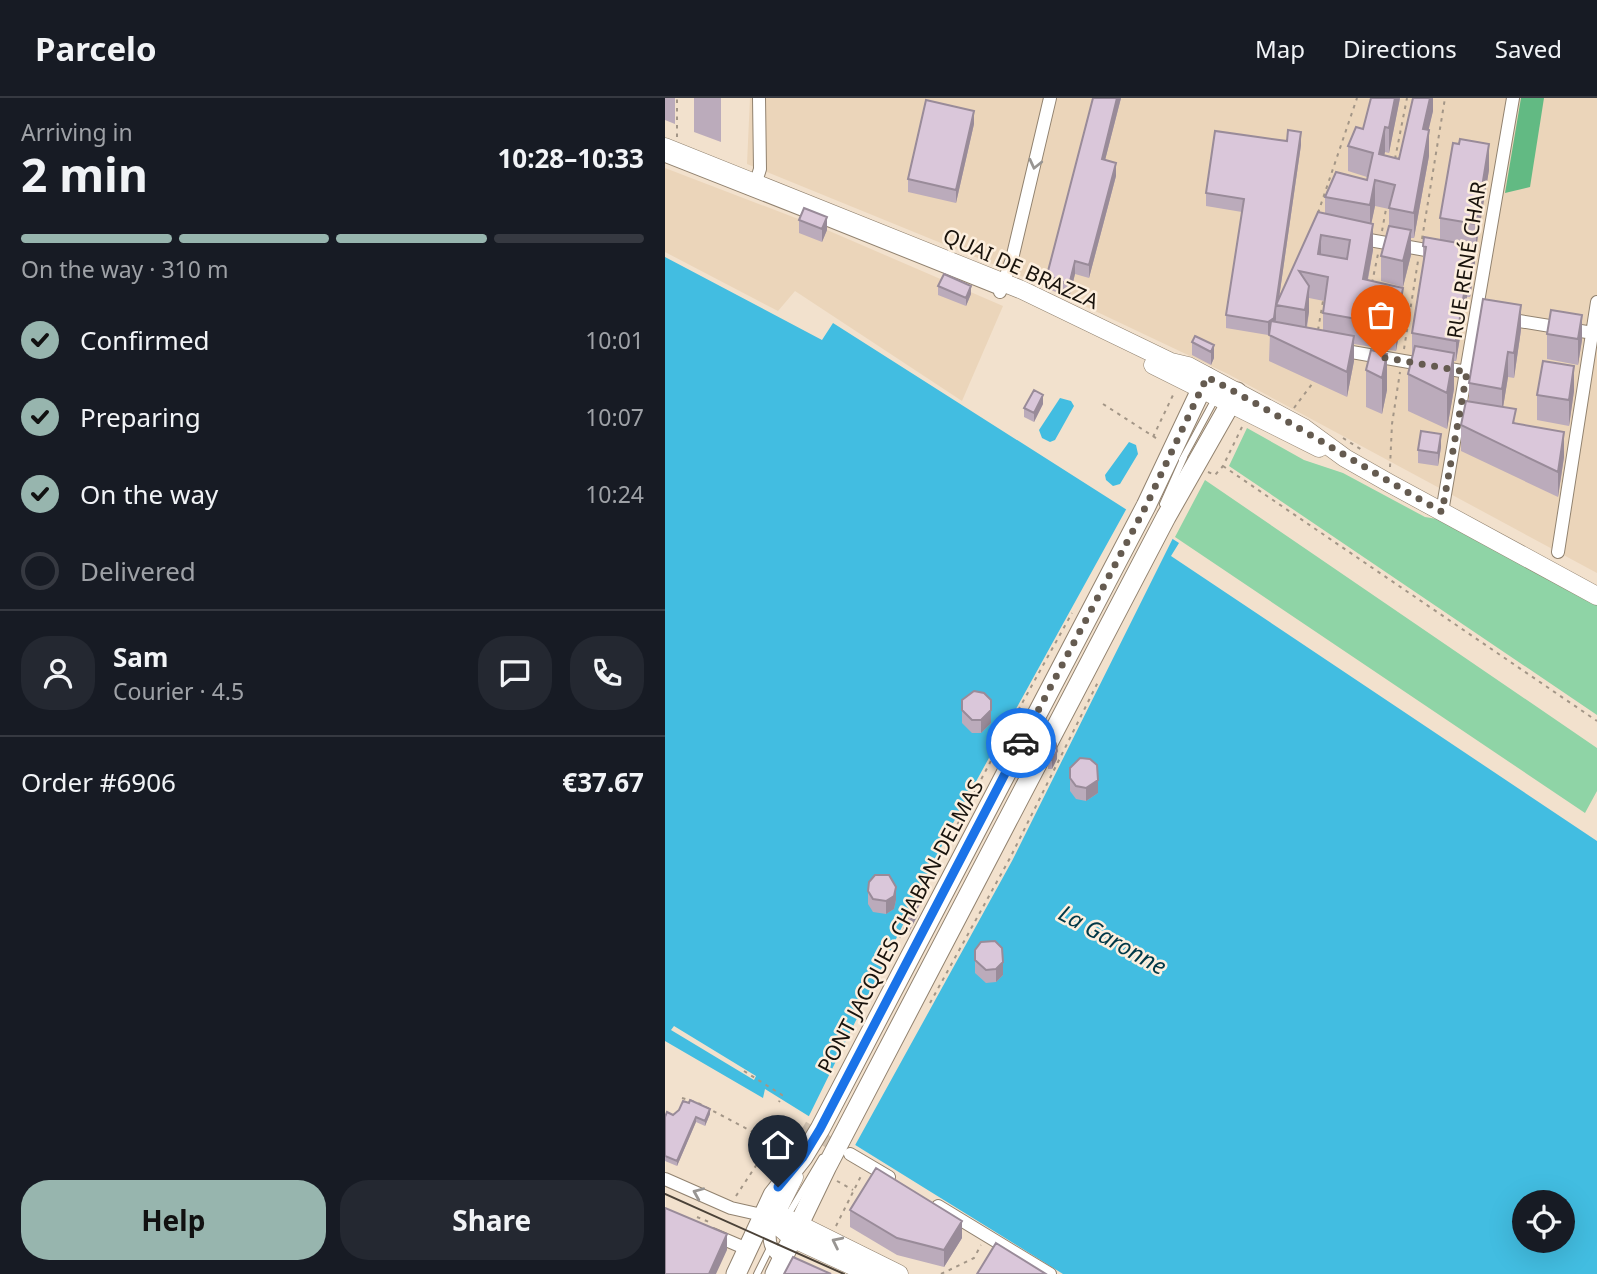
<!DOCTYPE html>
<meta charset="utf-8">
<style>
body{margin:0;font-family:"Noto Sans",sans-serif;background:#242831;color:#f1f3f6;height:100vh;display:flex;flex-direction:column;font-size:26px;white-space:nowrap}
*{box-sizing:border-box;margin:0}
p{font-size:23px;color:#9ea1a6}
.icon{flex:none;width:38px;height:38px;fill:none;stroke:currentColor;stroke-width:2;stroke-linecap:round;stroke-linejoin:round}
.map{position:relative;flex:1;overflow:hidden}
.details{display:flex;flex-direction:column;background:#171b24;width:665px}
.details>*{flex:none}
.fabs{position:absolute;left:847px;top:1092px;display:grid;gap:14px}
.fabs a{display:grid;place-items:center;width:63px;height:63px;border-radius:50%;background:#171b24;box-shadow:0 7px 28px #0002;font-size:35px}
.pin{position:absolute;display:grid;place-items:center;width:60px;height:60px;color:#fff;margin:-72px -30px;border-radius:50% 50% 50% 0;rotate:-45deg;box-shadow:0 0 7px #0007}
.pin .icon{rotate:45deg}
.courier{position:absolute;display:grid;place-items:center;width:70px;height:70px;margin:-35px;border:5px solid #1a73e8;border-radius:50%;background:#fff;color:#222;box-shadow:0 2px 9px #0007}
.headline em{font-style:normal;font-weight:700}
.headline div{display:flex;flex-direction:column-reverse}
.headline{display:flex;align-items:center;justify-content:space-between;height:119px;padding:0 21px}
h1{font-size:46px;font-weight:700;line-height:52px}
.bar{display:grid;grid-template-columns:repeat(4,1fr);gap:10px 7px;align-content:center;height:84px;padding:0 21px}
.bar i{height:9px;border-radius:5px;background:#363941}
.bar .on{background:#97b5ae}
.bar p{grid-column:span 4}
.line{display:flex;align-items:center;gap:18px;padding:0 21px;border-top:2px solid #363941}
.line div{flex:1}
.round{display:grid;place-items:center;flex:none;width:74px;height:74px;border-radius:28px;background:#242831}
ol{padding:0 21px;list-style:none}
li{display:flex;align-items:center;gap:21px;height:77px}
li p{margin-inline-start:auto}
li .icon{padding:7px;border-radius:50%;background:#97b5ae;color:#111;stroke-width:4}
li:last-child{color:#9ea1a6}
li i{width:38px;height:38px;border:4px solid #363941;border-radius:50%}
.cta{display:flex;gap:14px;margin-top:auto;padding:14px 21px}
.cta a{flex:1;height:80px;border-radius:28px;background:#97b5ae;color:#111;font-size:28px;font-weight:700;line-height:80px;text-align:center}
.cta a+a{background:#242831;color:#f1f3f6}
header{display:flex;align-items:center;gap:42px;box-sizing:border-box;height:98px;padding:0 35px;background:#171b24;border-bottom:2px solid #363941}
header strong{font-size:33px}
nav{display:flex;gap:38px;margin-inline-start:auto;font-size:24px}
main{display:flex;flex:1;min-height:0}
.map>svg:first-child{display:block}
</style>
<header>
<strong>Parcelo</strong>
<nav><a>Map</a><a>Directions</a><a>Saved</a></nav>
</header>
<main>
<section class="details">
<div class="headline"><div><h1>2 min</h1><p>Arriving in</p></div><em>10:28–10:33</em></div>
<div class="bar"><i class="on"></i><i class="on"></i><i class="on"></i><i></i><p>On the way · 310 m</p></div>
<ol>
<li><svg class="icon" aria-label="check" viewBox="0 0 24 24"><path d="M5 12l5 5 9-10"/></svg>Confirmed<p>10:01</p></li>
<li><svg class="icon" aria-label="check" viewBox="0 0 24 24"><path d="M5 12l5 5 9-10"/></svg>Preparing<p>10:07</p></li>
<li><svg class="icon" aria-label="check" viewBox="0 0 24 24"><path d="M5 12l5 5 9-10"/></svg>On the way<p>10:24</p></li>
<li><i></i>Delivered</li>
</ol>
<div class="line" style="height:126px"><a class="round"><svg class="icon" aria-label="person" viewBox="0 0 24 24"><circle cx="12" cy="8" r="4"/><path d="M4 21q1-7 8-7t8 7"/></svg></a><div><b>Sam</b><p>Courier · 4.5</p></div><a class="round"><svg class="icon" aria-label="chat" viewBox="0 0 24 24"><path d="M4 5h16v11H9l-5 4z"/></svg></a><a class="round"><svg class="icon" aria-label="phone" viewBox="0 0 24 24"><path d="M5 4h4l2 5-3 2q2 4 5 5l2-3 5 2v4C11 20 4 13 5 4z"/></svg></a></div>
<div class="line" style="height:91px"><div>Order #6906</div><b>€37.67</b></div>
<div class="cta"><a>Help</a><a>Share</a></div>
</section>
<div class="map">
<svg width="932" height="1176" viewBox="0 0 932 1176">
<rect width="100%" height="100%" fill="#f2e1cd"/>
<path fill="#ebd5ba" d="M85,0H932V475L563,276L352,176L82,66Z
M0,70L162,132L338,208L297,303L130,193L113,213L0,154Z"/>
<path fill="#8fd4a6" d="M582,330L639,362L678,375L760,419L772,421L932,507V617L564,368Z
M540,382L932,650V693L920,715L510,439Z"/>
<path fill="#62ba83" d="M856,0H879L865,89L840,95Z"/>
<path fill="#42bde1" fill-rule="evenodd" d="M0,159L157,242L168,225L514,445L506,458L932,743V1176H398L100,991L98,1000L0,943ZM859,1104H898V1143H859Z
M395,300L406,303L409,308L390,342L385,344L377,340L374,332Z
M464,344L471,347L473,356L455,386L448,388L441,382L440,377Z"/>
<path fill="#f2e1cd" d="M463,408L509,438L347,763L188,1051L142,1022L287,727Z
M9,928L91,978L89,982L6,932Z"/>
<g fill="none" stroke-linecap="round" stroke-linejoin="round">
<path stroke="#d1c2b0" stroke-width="12" stroke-dasharray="12 6" stroke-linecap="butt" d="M138,1029L177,1052"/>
<defs>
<path id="lane" d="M0,61L145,118
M155,122L335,194
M517,362L550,301
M498,406L519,359
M123,1117L157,1060
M92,1176L106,1148"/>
<path id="street" d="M89,90L95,71L94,0
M693,140L772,154
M335,194L347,161L385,0
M842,221L928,235
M675,252L802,274
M777,414L848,0
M893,454L932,204
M185,1056L224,1079
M0,1081L66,1110L97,1117
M273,1108L385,1176
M111,1116C93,1153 115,1161 145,1176
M47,1136L82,1151"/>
<path id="secondary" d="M0,49L357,192L506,264L523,268L639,330L680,360L724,385L932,498
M488,267L654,350
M129,1079L111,1115L112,1127L127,1140L205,1176
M101,1116L111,1115L234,1176"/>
<path id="primary" d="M71,1176L108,1097L138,1059L155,1031L481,408L542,279
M110,1176L162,1068L501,419L572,294"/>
</defs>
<use href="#lane" stroke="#91826f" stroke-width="8"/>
<use href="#street" stroke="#91826f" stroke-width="14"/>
<use href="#secondary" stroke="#91826f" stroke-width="19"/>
<use href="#primary" stroke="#91826f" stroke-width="21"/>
<path stroke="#a39687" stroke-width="2" stroke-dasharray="3.5 5" stroke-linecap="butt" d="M12,39V0
M730,61L742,0
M653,115L692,0
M717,133L721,111
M757,141L780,0
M707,185L713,156
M653,232L658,203
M739,251L753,163
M438,306L494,342
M629,310L647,286L646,283
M488,339L509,295
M678,340L697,352
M558,368L932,623
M725,369L727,326L735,274
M543,374L550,377L558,368L577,329
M345,627L407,515
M249,809L339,638
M265,905L345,760L433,584
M197,916L244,821
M79,973L117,997L114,1004
M17,1000L33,1005L124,1053
M172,1083L188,1092
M71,1098L121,1022L138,1029
M32,1119L44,1124
M171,1128L197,1076
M276,1176L309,1160L316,1147"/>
<use href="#lane" stroke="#fff" stroke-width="6"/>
<use href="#street" stroke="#fff" stroke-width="12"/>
<use href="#secondary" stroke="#fff" stroke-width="18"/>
<use href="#primary" stroke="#fff" stroke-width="19"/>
<path stroke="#4b4238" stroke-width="2" d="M0,1096L179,1176"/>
</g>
<path fill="#bbabbb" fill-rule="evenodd" d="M0,0H10V26L0,22Z
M29,0H56V44L29,34Z
M428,0H456L440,62L451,78L424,180L410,176L404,200L382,190V177Z
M706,0H735L724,55L720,54L719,57L734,61L768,0V13L763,32L764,58L749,140H746V157L738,189L716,183V158L724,128V111L710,108L706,126L708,152L703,182L738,215L731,253L689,246V263L682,299L604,263L605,235L603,237L561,230V217L577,114L541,108V95L636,47L614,200L660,115V99L702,82V79L683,73V48L698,31ZM644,200L659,203L658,215V233L642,230L644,214Z
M309,26L291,105L243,94V81Z
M824,72L810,151V169L805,199H802L791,263H789V291L782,331L743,313V276L748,256H747V235L758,169V148L775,142V120Z
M134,122L162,132L157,144L134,135Z
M273,188L306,196L301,208L273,197Z
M856,232L849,280L843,279L838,309L851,326L899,359L893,399L796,353V327L804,303V285Z
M882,236L917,242L913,267L882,261Z
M527,244L549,247V260L546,267L527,257Z
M706,252L722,292L717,316L701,309V272Z
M909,293L904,328L872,322V297Z
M378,306L369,324L359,319V310Z
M776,349L773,368L753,365V352Z
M297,612L326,625L316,635H307L297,625Z
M349,634L341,649L338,646V637Z
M392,661L387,671H383V662Z
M405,670L433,695L421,703L411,701L405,693Z
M203,793L231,802L229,811L221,816L208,814L203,806Z
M310,852L338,877L331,884L321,885L310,875Z
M45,1016L40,1028L31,1024L12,1068L0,1063V1019L8,1017Z
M185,1112L297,1140L279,1169L232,1157L185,1129Z"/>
<path fill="#998b99" d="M452,0H456L437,74V61Z
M730,0H735L724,55V30Z
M765,0H768V13L758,56V31Z
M309,13V26L291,105V92Z
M720,29V54L714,81V56Z
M764,32V58L749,140V115Z
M636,34V47L613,207H611Z
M824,46V72L811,151V126Z
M451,65V78L424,180V167Z
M710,82V108L705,132V107Z
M162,119V132L157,144V131Z
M708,126V152L698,206V181Z
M746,132V157L738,189V163Z
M656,137V162L653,156Z
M810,148V169L805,199V179Z
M410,163V176L404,200V187Z
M802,178V199L791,263V243Z
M306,188V196L301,208V200Z
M644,188V214L640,237V212Z
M738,190V215L731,253V228Z
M856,207V232L849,280V255Z
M611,208V221L609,233L603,237V224Z
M917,217V242L913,267V241Z
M689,238V263L682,299V274Z
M549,247V260L546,267V254Z
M843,254V279L837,316V291Z
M789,255V291L782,331V295Z
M722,256V292L717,316V280Z
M909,268V293L904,328V302Z
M378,297V306L369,324V315Z
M899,334V359L893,399V374Z
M776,336V349L773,368V355Z
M326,612V625L316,635V622Z
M349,626V634L341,649V641Z
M392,653V661L387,671V662Z
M433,682V695L421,703V690Z
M231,789V802L229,811L221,816V803Z
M253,808V817L244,834V825Z
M338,864V877L331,884V871Z
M45,1011V1016L40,1028V1023Z
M31,1019V1024L12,1068V1063Z
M297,1123V1140L279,1169V1152Z
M62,1136V1152L51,1176H44Z"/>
<path fill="#dac7da" stroke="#998b99" stroke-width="2" fill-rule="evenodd" d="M428,0H452L437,61L451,65L424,167L410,163L404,187L382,177Z
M706,0H730L724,30L720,29L714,56L734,61L748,0H765L758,31L764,32L749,115L724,110L730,87L710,82L705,107L660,99L671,74L702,82L708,55L683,48L691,29L698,31Z
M261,2L309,13L291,92L243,81Z
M623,32L636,34L609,220L603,224L561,217L579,101L541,95L550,33L622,43Z
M795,41L824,46L811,126L775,120L788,45L794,46Z
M139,110L162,119L157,131L134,122Z
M653,114L708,126L698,181L738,190L731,228L658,215L663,179L634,173L644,188L640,212L611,207ZM656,137L685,142L682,161L653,156Z
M724,128L746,132L738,163L716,158Z
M759,139L810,148L805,179L802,178L791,243L747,235L761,149L758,148Z
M279,176L306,188L301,200L273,188Z
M818,201L856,207L849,255L843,254L837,291L804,285Z
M886,212L917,217L913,241L882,236Z
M606,223L689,238L682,274L604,237Z
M530,238L549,247L546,254L527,244Z
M750,248L789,255L782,295L743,276Z
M706,252L722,256L717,280L701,272Z
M878,263L909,268L904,302L872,297Z
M369,292L378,297L369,315L359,310Z
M801,303L851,311L848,325L899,334L893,374L796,327Z
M756,333L776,336L773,355L753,352Z
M309,593L319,595L326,602V612L316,622H307L297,612V602Z
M349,626L341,641L338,637L343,628Z
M391,647L392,653L387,662H383Z
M415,660L425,661L432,667L433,682L421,690L411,688L405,680V670Z
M210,777H224L231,789L229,798L221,803L208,801L203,793L204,784Z
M253,808L244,825L243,818L248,809Z
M330,843L337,850L338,864L331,871L321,872L310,862V852L316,844Z
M25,1002L45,1011L40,1023L31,1019L12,1063L0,1058V1019L2,1014L8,1017L14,1012L18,1003L24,1005Z
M211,1070L297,1123L279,1152L232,1140L185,1112Z
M0,1110L62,1136L44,1176H0Z
M331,1145L381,1176H312Z
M128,1159L166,1176H119Z"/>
<defs><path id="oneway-chevron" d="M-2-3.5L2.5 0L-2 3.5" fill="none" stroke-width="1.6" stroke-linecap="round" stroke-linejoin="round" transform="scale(1.75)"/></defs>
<g stroke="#989592">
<use href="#oneway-chevron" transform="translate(370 66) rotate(103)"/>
<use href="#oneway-chevron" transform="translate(33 1095) rotate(-157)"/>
<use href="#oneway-chevron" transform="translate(172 1144) rotate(-154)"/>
</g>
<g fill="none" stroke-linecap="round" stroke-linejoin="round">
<path stroke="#655b50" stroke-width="7" stroke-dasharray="0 12.6" d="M356,645L481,408L542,279C622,321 698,369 777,414L802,274L716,259"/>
<path stroke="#1a73e8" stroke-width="9" d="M113,1089L138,1059L155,1031L356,645"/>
</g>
<g text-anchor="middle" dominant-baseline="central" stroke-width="5" stroke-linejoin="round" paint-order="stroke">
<g font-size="21" fill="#19130c" stroke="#fdefde">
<text transform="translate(801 162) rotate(-81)">RUE RENÉ CHAR</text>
<text transform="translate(356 170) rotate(24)">QUAI DE BRAZZA</text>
<text transform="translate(235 828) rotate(-62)">PONT JACQUES CHABAN-DELMAS</text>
</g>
<g font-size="23" font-style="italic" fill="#003847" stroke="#fdefde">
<text transform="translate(448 841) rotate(29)">La Garonne</text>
</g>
</g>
</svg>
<div class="fabs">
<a><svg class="icon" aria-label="locate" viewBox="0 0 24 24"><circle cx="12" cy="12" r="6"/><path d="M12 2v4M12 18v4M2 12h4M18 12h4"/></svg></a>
</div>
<div class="pin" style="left:716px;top:259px;background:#ea580c"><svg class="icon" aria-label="bag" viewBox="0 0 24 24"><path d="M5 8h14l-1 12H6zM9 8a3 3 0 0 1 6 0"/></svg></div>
<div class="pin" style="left:113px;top:1089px;background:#1f2937"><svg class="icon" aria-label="home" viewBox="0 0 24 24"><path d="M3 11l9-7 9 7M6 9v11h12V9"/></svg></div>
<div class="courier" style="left:356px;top:645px"><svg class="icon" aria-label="car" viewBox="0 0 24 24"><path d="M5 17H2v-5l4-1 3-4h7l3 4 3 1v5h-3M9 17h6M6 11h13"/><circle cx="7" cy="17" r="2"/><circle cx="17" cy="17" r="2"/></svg></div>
</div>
</main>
